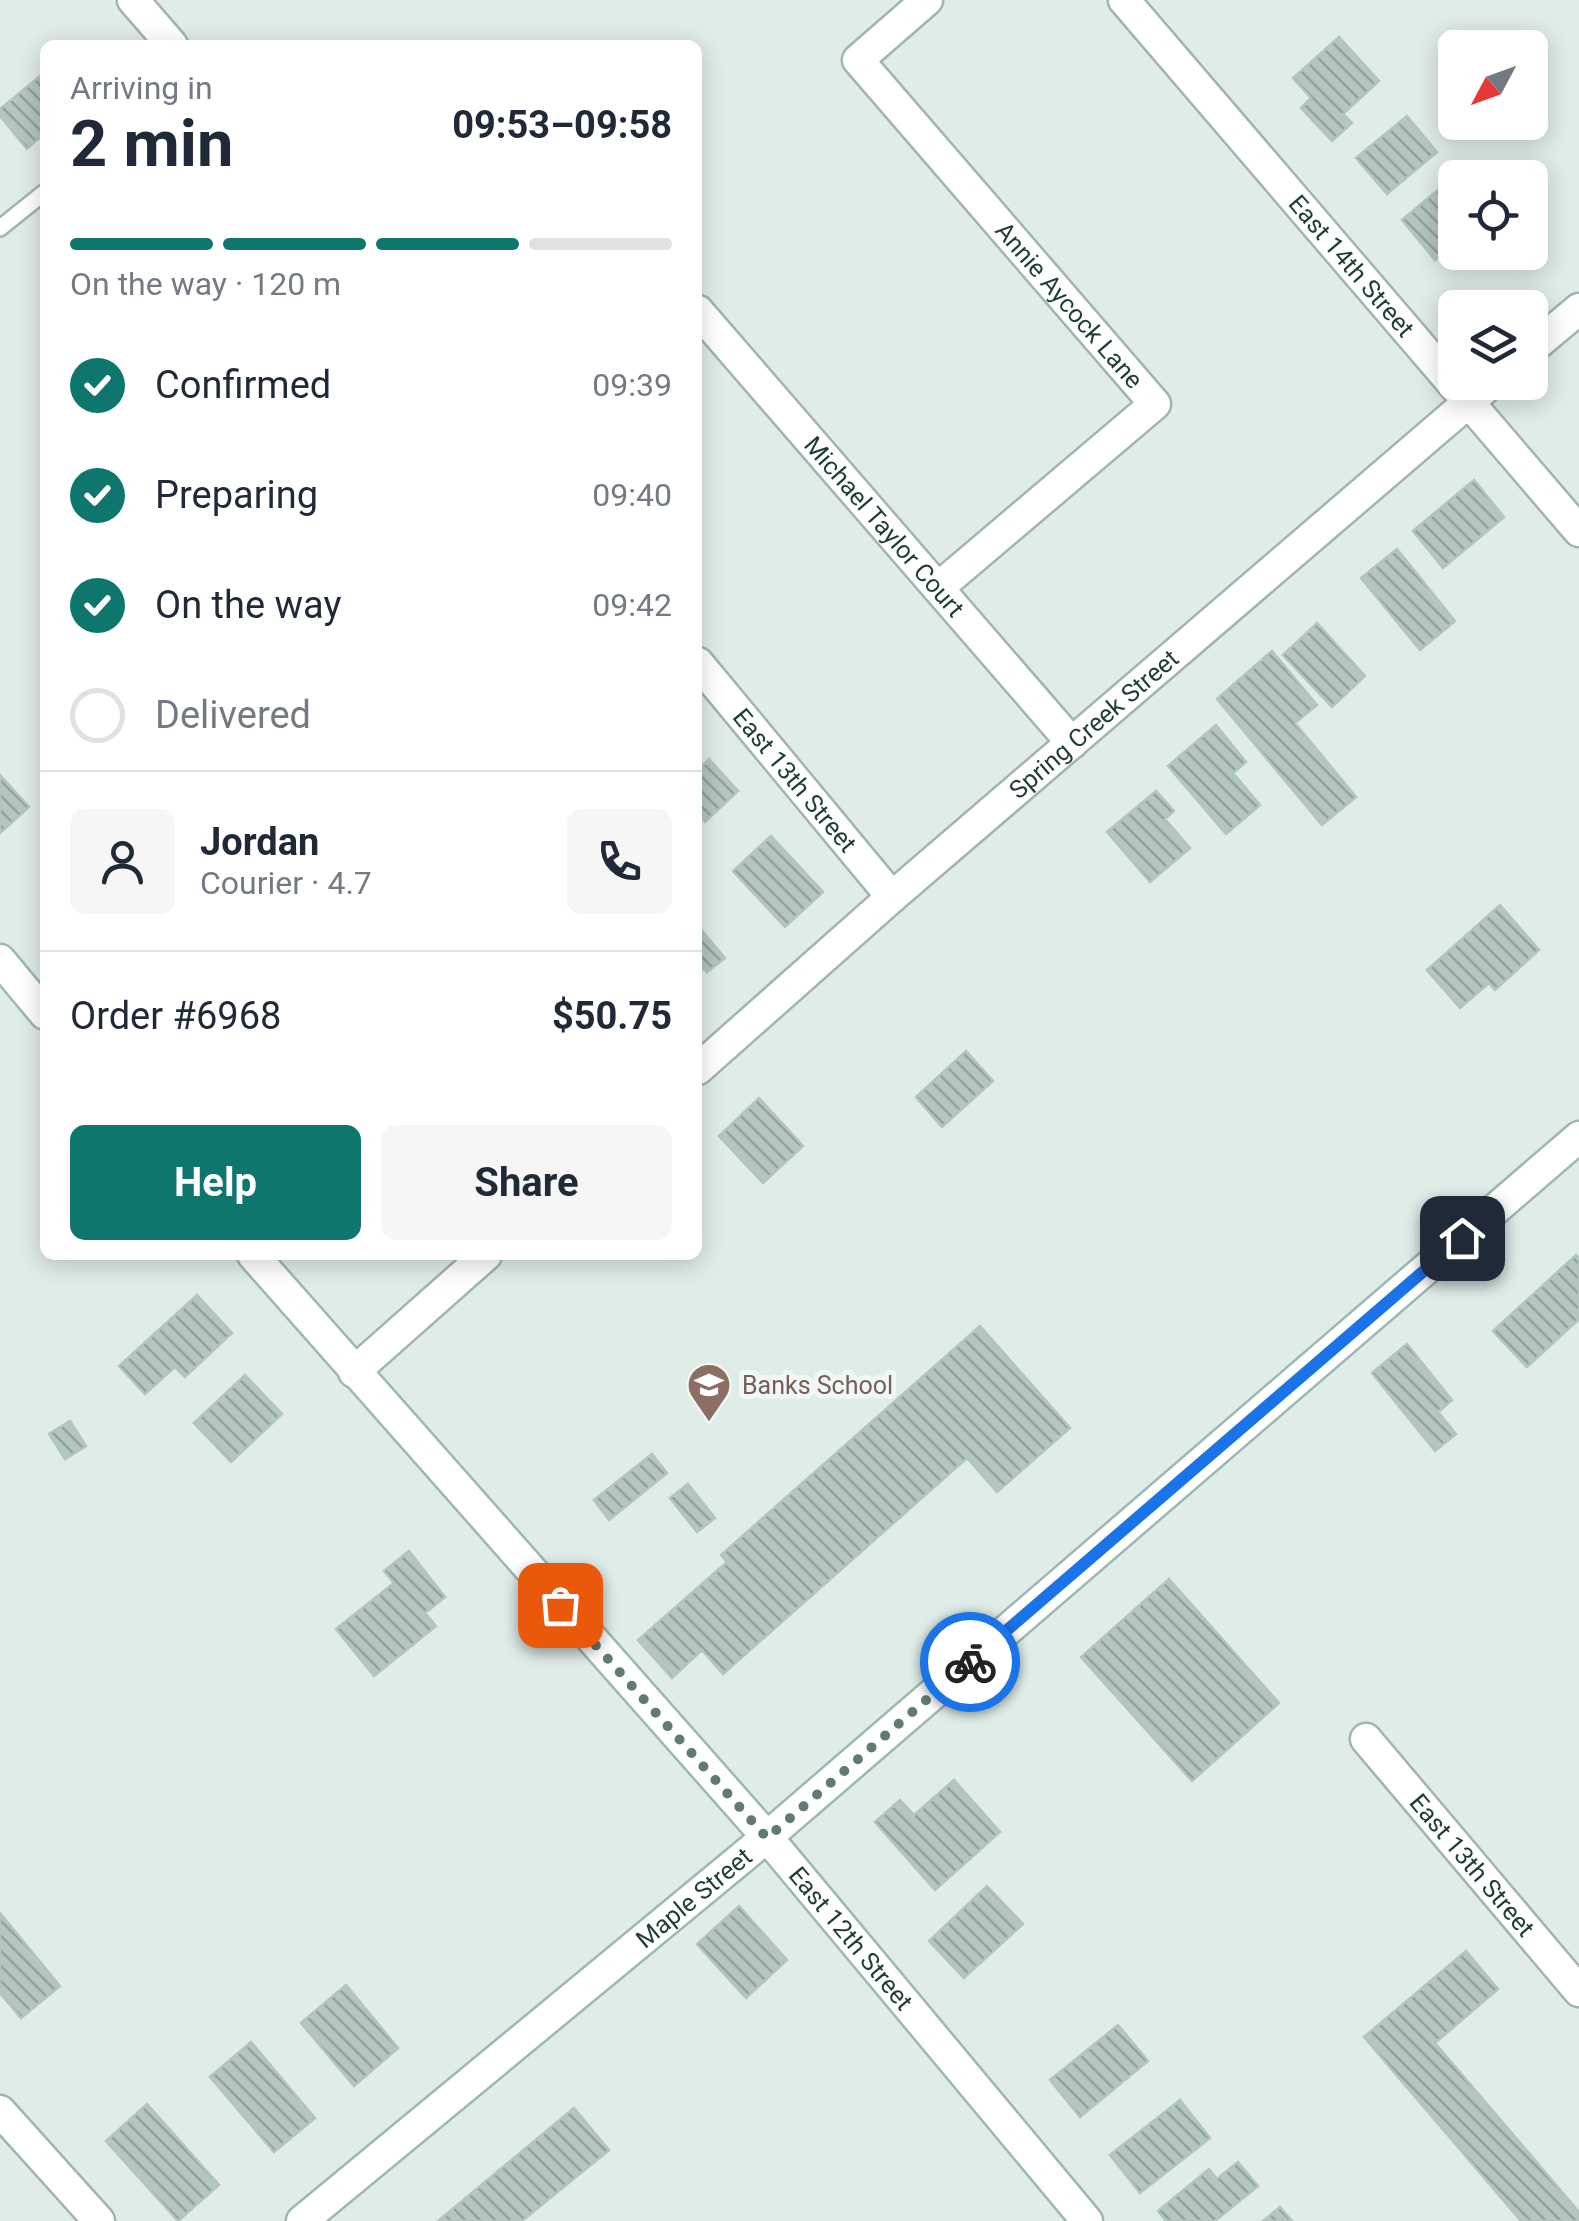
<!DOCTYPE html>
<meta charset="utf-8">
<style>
body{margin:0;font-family:Roboto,sans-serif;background:#f6f6f7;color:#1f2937;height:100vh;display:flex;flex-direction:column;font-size:38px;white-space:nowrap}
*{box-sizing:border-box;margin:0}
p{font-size:32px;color:#747a83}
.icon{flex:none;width:55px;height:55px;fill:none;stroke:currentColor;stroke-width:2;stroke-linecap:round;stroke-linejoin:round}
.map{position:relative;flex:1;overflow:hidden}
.panel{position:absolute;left:40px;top:40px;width:662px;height:1220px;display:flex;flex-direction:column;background:#fff;border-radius:15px;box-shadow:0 5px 25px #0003}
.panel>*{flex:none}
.needle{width:65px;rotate:229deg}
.tools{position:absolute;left:1438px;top:30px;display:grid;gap:20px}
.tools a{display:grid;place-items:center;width:110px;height:110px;border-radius:15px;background:#fff;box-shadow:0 5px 25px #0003;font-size:50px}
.pin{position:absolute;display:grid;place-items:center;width:85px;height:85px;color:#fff;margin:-42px;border-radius:20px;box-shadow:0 5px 15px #0006}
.courier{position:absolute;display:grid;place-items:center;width:100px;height:100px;margin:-50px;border:8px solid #1a73e8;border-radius:50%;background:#fff;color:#222;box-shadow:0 2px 12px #0007}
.headline em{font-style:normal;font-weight:700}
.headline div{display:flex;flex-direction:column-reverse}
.headline{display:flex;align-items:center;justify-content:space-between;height:170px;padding:0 30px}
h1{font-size:65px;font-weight:700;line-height:75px}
.bar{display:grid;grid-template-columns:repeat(4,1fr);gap:15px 10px;align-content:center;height:120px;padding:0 30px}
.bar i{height:12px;border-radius:8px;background:#e0e1e3}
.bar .current{background:#0f766e}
.bar p{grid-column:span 4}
.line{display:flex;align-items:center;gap:25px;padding:0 30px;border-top:2px solid #e0e1e3}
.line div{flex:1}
.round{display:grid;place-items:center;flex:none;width:105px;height:105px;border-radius:15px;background:#f6f6f7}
ol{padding:0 30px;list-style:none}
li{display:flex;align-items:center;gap:30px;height:110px}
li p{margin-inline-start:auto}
li .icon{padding:10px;border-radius:50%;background:#0f766e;color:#fff;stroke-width:4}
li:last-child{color:#747a83}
li i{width:55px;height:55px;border:5px solid #e0e1e3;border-radius:50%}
.cta{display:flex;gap:20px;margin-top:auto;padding:20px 30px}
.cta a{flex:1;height:115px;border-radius:15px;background:#0f766e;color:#fff;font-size:40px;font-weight:700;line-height:115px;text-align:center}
.cta a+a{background:#f6f6f7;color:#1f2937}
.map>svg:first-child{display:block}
</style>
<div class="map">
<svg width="1579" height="2221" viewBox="0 0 1579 2221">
<defs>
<pattern id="building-back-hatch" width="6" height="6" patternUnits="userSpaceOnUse" patternTransform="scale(2.5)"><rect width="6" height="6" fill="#b4c6c1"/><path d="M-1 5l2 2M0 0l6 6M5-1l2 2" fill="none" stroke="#92a29e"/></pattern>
</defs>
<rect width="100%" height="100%" fill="#dfece8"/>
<path fill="url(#building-back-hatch)" stroke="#b1c5c0" stroke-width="2.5" d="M1339,37L1379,81L1343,114L1352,123L1332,141L1301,108L1311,98L1293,78Z
M45,72V133L27,149L0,116V109Z
M1407,116L1437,152L1387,194L1356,158Z
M1463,169L1470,178H1455V244L1435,260L1402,220Z
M1474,480L1504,517L1443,568L1413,531Z
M1397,549L1455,621L1420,650L1361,578Z
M1317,623L1365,676L1332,707L1283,655Z
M1272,651L1317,705L1295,723L1356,797L1322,825L1217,699Z
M1216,725L1246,762L1233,773L1260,805L1226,834L1168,766Z
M709,759L738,791L705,822L698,813V770Z
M0,775L29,807L0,833Z
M1156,791L1174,811L1165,819L1190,848L1150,882L1107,832Z
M771,836L823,892L785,927L733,871Z
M1500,905L1539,950L1495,990L1489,983L1460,1008L1427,970Z
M698,926L725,958L707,972L704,968L698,973Z
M966,1051L993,1081L942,1127L916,1097Z
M759,1098L803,1146L763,1183L719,1136Z
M1576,1255L1579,1258V1319L1527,1367L1493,1331Z
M197,1295L232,1333L185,1377L175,1367L145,1394L119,1366Z
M980,1326L1070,1428L997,1492L967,1458L723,1674L702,1650L672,1678L638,1640L727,1562L721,1555Z
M1407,1344L1452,1400L1438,1412L1456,1434L1435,1451L1372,1373Z
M245,1375L282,1414L231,1462L194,1423Z
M70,1421L86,1446L65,1459L49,1434Z
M652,1454L667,1473L609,1520L594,1500Z
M688,1484L715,1518L697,1532L670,1498Z
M409,1551L445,1597L425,1613L436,1626L374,1676L336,1629L394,1583L384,1571Z
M1169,1579L1279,1703L1192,1781L1081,1657Z
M954,1780L1000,1832L935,1890L875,1822L900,1800L914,1815Z
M987,1886L1023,1924L964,1978L929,1941Z
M739,1906L787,1960L746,1998L697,1944Z
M0,1913L60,1986L21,2018L0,1993Z
M1466,1951L1498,1989L1435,2043L1579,2212V2221H1521L1364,2037Z
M346,1985L398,2048L354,2086L301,2023Z
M1118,2025L1148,2061L1080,2117L1050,2080Z
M251,2042L315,2118L274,2152L210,2077Z
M1180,2100L1210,2138L1140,2193L1110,2155Z
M147,2104L219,2185L178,2221L106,2141Z
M574,2108L609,2150L522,2221H438Z
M1238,2162L1258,2186L1215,2221H1166L1158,2211L1209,2169L1217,2179Z
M1280,2207L1292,2221H1263Z"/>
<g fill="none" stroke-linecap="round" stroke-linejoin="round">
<defs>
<path id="lane" d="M0,228L45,192"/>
<g id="street">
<path d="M133,0L172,45"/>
<path id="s1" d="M927,0L858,60L1155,404L938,588"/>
<path id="s2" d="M1124,0L1579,531"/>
<path id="s3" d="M698,311L1072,743"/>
<path d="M1530,350L1579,309"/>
<path id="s4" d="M698,663L892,897"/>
<path id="s5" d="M698,1069L892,897L1492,382"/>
<path d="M354,1372L486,1255"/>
<path id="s6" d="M1366,1739L1579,1991"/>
<path d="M0,2111L99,2221"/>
</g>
<g id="secondary">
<path d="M0,960L45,1014"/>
<path id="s7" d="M253,1255L767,1837L1087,2221"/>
<path id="s8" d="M302,2221L767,1837L1579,1137"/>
</g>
</defs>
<use href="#lane" stroke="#a2b4b0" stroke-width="20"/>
<use href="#street" stroke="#a2b4b0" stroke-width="35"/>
<use href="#secondary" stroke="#9db8b2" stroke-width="35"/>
<use href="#lane" stroke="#fff" stroke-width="15"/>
<use href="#street" stroke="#fff" stroke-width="30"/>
<use href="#secondary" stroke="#fff" stroke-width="30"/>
</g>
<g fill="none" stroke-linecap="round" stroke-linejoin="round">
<path stroke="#627a76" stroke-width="10" stroke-dasharray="0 18" d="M560,1605L767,1838L970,1662"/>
<path stroke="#1a73e8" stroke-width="12" d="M970,1662L1462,1238"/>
</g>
<defs>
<symbol id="school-pin" viewBox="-11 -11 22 30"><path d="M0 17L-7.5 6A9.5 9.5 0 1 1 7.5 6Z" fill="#8d6e63" stroke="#f0f8f5"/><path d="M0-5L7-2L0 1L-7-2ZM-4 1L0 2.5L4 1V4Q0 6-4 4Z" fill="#fff"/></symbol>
</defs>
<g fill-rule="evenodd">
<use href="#school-pin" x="684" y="1360" width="50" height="68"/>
</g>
<g text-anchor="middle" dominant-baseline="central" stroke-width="10" stroke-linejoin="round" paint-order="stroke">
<g font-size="25" fill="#1f3d38" stroke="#f0f8f5">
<text stroke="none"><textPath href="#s2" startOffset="350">East 14th Street</textPath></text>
<text stroke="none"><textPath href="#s1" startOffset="415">Annie Aycock Lane</textPath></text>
<text stroke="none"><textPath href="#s3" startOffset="285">Michael Taylor Court</textPath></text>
<text stroke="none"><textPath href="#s5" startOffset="525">Spring Creek Street</textPath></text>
<text stroke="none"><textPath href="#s4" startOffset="152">East 13th Street</textPath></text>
<text stroke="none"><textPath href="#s6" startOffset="165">East 13th Street</textPath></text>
<text stroke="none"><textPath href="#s8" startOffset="508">Maple Street</textPath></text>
<text stroke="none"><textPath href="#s7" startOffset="908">East 12th Street</textPath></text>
</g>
<g font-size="25" fill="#785e54" stroke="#f0f8f5" text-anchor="start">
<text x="742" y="1385">Banks School</text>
</g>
</g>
</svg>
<div class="tools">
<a><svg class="needle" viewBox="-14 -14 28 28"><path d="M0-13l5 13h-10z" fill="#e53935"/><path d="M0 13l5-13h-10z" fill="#747a83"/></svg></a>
<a><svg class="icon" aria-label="locate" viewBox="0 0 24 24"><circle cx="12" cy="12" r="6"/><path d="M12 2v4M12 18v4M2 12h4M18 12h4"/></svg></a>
<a><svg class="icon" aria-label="layers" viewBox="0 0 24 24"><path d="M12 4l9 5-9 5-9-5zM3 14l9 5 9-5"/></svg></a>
</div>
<div class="pin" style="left:560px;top:1605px;background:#ea580c"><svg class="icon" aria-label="bag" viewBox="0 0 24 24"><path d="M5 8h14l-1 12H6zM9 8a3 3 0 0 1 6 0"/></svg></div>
<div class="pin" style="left:1462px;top:1238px;background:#1f2937"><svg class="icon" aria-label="home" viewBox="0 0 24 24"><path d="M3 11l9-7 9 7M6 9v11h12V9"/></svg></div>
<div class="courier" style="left:970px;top:1662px"><svg class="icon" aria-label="bike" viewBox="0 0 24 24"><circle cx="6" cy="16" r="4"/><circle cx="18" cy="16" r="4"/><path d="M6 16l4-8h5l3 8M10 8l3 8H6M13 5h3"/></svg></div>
<section class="panel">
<div class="headline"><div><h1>2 min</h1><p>Arriving in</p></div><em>09:53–09:58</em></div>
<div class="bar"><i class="current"></i><i class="current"></i><i class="current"></i><i></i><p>On the way · 120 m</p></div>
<ol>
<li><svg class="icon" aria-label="check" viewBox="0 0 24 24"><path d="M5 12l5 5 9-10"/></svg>Confirmed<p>09:39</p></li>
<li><svg class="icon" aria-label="check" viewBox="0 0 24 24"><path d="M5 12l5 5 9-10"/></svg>Preparing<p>09:40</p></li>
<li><svg class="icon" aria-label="check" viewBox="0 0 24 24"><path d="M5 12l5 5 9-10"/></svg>On the way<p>09:42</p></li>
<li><i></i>Delivered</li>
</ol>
<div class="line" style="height:180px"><a class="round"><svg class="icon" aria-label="person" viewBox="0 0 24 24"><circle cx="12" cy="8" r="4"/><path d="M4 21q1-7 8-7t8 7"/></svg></a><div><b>Jordan</b><p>Courier · 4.7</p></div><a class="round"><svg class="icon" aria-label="phone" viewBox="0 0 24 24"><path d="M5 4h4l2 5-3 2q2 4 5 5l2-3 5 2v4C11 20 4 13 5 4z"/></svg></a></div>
<div class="line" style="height:130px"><div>Order #6968</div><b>$50.75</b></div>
<div class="cta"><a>Help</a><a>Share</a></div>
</section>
</div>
